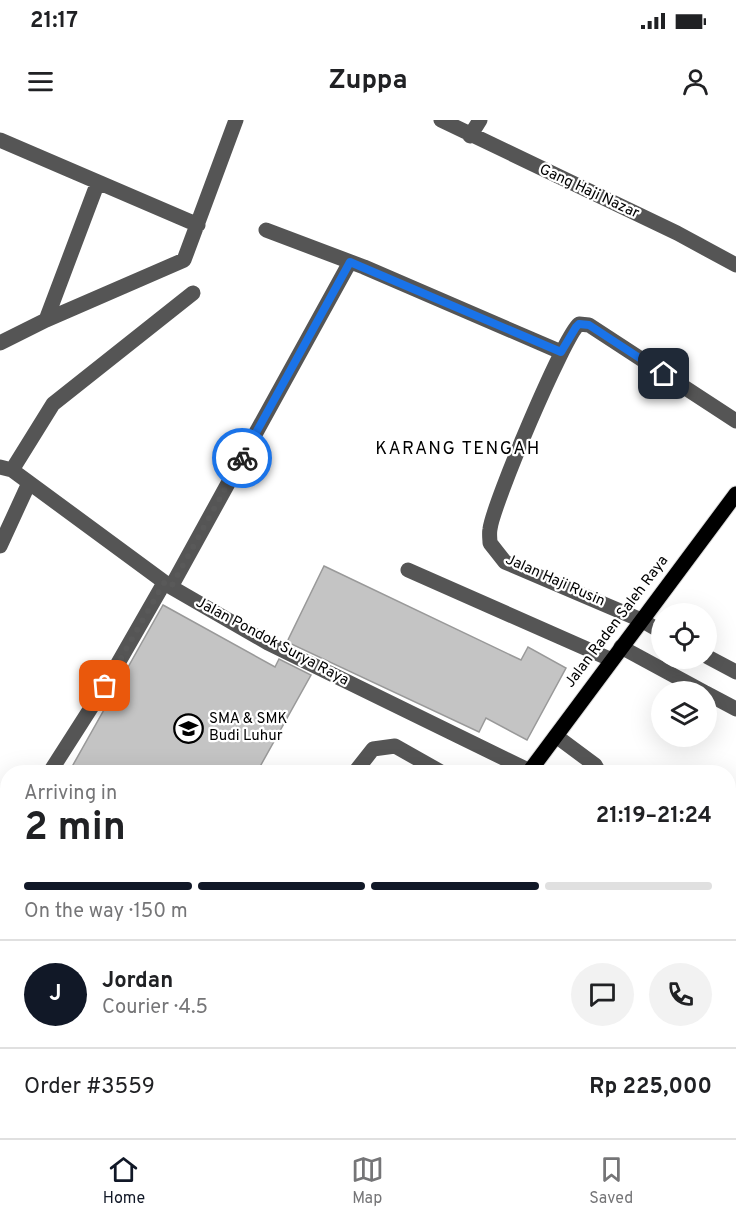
<!DOCTYPE html>
<meta charset="utf-8">
<style>
body{margin:0;font-family:Overpass,sans-serif;background:#f2f2f2;color:#202124;height:100vh;display:flex;flex-direction:column;font-size:22px;white-space:nowrap}
*{box-sizing:border-box;margin:0}
p{font-size:20px;color:#757577}
.icon{flex:none;width:33px;height:33px;fill:none;stroke:currentColor;stroke-width:2;stroke-linecap:round;stroke-linejoin:round}
.map{position:relative;flex:1;overflow:hidden}
.side{position:absolute;left:0px;top:645px;width:736px;height:374px;display:flex;flex-direction:column;background:#fff;border-radius:24px 24px 0 0;box-shadow:0 6px 24px #0002}
.side>*{flex:none}
.tools{position:absolute;left:651px;top:483px;display:grid;gap:12px}
.tools a{display:grid;place-items:center;width:66px;height:66px;border-radius:50%;background:#fff;box-shadow:0 6px 24px #0002;font-size:30px}
.pin{position:absolute;display:grid;place-items:center;width:51px;height:51px;color:#fff;margin:-26px;border-radius:12px;box-shadow:0 3px 9px #0006}
.courier{position:absolute;display:grid;place-items:center;width:60px;height:60px;margin:-30px;border:4px solid #1a73e8;border-radius:50%;background:#fff;color:#222;box-shadow:0 2px 8px #0007}
.overview em{font-style:normal;font-weight:700}
.overview div{display:flex;flex-direction:column-reverse}
.overview{display:flex;align-items:center;justify-content:space-between;height:102px;padding:0 24px}
h1{font-size:39px;font-weight:700;line-height:45px}
.bar{display:grid;grid-template-columns:repeat(4,1fr);gap:9px 6px;align-content:center;height:72px;padding:0 24px}
.bar i{height:8px;border-radius:4px;background:#e0e0e0}
.bar .active{background:#111827}
.bar p{grid-column:span 4}
.line{display:flex;align-items:center;gap:15px;padding:0 24px;border-top:2px solid #e0e0e0}
.line div{flex:1}
.round{display:grid;place-items:center;flex:none;width:63px;height:63px;border-radius:32px;background:#f2f2f2}
.status{display:flex;justify-content:space-between;align-items:center;height:42px;padding:0 30px;background:#fff;direction:ltr}
.status svg{height:16px;fill:currentColor}
header{display:flex;justify-content:space-between;align-items:center;height:78px;padding:0 24px;background:#fff;font-size:27px;font-weight:700}
.tab-bar{display:flex;justify-content:space-around;align-items:center;height:84px;border-top:2px solid #e0e0e0;background:#fff;font-size:16px;color:#757577}
.tab-bar a{display:grid;justify-items:center;gap:3px}
.tab-bar .active{color:#111827}
.map>svg:first-child{display:block}
</style>
<div class="status"><b>21:17</b><svg viewBox="0 0 49 12"><path d="M0 12V9h3v3zM5 12V6h3v6zM10 12V3h3v9zM15 12V0h3v12zM26 1h20v11H26zM47 4h2v5h-2z"/></svg></div>
<header><svg class="icon" aria-label="menu" viewBox="0 0 24 24"><path d="M4 6h16M4 12h16M4 18h16"/></svg>Zuppa<svg class="icon" aria-label="person" viewBox="0 0 24 24"><circle cx="12" cy="8" r="4"/><path d="M4 21q1-7 8-7t8 7"/></svg></header>
<div class="map">
<svg width="736" height="1018" viewBox="0 0 736 1018">
<rect width="100%" height="100%" fill="#fff"/>
<path fill="#c4c4c4" stroke="#999" stroke-width="1.5" d="M324,446L521,540L528,527L566,548L527,620L486,598L479,612L287,522Z
M163,485L275,547L279,539L311,555L257,652H69Z"/>
<g fill="none" stroke-linecap="round" stroke-linejoin="round">
<defs>
<path id="major" d="M529,652L736,374
M254,1018L260,1011"/>
</defs>
<use href="#major" stroke="#dbdbdb" stroke-width="17"/>
<path stroke="#555" stroke-width="15" d="M441,0L677,113L736,145
M470,16L480,0
M0,20L198,105
M266,110L364,147L561,232
M46,200L184,140L236,0
M0,223L46,200L98,62
M0,347L12,350L171,467L268,523L530,651
M12,350L53,284L193,173
M0,426L29,363
M408,450L612,540
M171,467L350,142
M662,512L641,500L505,442L490,423C490,419 489,414 490,409C493,384 564,216 579,204L589,205L736,301
M621,527L704,572
M706,536L736,552
M706,573L736,589
M556,616L595,645L599,652
M50,652L105,566L164,463
M355,652L373,629L395,626L441,652
M0,682L8,685
M729,767L736,771
M729,1018L736,1013"/>
<use href="#major" stroke="#000" stroke-width="15"/>
</g>
<g fill="none" stroke-linecap="round" stroke-linejoin="round">
<path stroke="#595959" stroke-width="6" stroke-dasharray="0 10.8" d="M105,566L164,463L171,467L242,338"/>
<path stroke="#1a73e8" stroke-width="8" d="M242,338L350,142L561,232L576,207L579,204L589,205L664,254"/>
</g>
<defs>
<symbol id="school-ring" viewBox="-11 -11 22 22"><circle r="9.5" fill="#fff" stroke="#000" stroke-width="1.5"/><path d="M0-5L7-2L0 1L-7-2ZM-4 1L0 2.5L4 1V4Q0 6-4 4Z" fill="#000"/></symbol>
</defs>
<g fill-rule="evenodd">
<use href="#school-ring" x="172" y="592" width="33" height="33"/>
</g>
<g text-anchor="middle" dominant-baseline="central" stroke-width="4.5" stroke-linejoin="round" paint-order="stroke">
<g font-size="15" fill="#000" stroke="#fff">
<text transform="translate(589 72) rotate(25)">Gang Haji Nazar</text>
<text transform="translate(555 461) rotate(24)">Jalan Haji Rusin</text>
<text transform="translate(617 502) rotate(-53)">Jalan Raden Saleh Raya</text>
<text transform="translate(272 522) rotate(28)">Jalan Pondok Surya Raya</text>
</g>
<g font-size="15" fill="#000" stroke="#fff" text-anchor="start">
<text x="209" y="599">SMA &amp; SMK<tspan x="209" dy="17">Budi Luhur</tspan></text>
</g>
<g font-size="18" letter-spacing="1.5" fill="#000" stroke="#fff">
<text x="458" y="329">KARANG TENGAH</text>
</g>
</g>
</svg>
<div class="tools">
<a><svg class="icon" aria-label="locate" viewBox="0 0 24 24"><circle cx="12" cy="12" r="6"/><path d="M12 2v4M12 18v4M2 12h4M18 12h4"/></svg></a>
<a><svg class="icon" aria-label="layers" viewBox="0 0 24 24"><path d="M12 4l9 5-9 5-9-5zM3 14l9 5 9-5"/></svg></a>
</div>
<div class="pin" style="left:105px;top:566px;background:#ea580c"><svg class="icon" aria-label="bag" viewBox="0 0 24 24"><path d="M5 8h14l-1 12H6zM9 8a3 3 0 0 1 6 0"/></svg></div>
<div class="pin" style="left:664px;top:254px;background:#1f2937"><svg class="icon" aria-label="home" viewBox="0 0 24 24"><path d="M3 11l9-7 9 7M6 9v11h12V9"/></svg></div>
<div class="courier" style="left:242px;top:338px"><svg class="icon" aria-label="bike" viewBox="0 0 24 24"><circle cx="6" cy="16" r="4"/><circle cx="18" cy="16" r="4"/><path d="M6 16l4-8h5l3 8M10 8l3 8H6M13 5h3"/></svg></div>
<section class="side">
<div class="overview"><div><h1>2 min</h1><p>Arriving in</p></div><em>21:19–21:24</em></div>
<div class="bar"><i class="active"></i><i class="active"></i><i class="active"></i><i></i><p>On the way · 150 m</p></div>
<div class="line" style="height:108px"><b class="round" style="background:#111827;color:#fff">J</b><div><b>Jordan</b><p>Courier · 4.5</p></div><a class="round"><svg class="icon" aria-label="chat" viewBox="0 0 24 24"><path d="M4 5h16v11H9l-5 4z"/></svg></a><a class="round"><svg class="icon" aria-label="phone" viewBox="0 0 24 24"><path d="M5 4h4l2 5-3 2q2 4 5 5l2-3 5 2v4C11 20 4 13 5 4z"/></svg></a></div>
<div class="line" style="height:78px"><div>Order #3559</div><b>Rp 225,000</b></div>
</section>
</div>
<nav class="tab-bar">
<a class="active"><svg class="icon" aria-label="home" viewBox="0 0 24 24"><path d="M3 11l9-7 9 7M6 9v11h12V9"/></svg>Home</a>
<a><svg class="icon" aria-label="map" viewBox="0 0 24 24"><path d="M3 6l6-2 6 2 6-2v14l-6 2-6-2-6 2zM9 4v14M15 6v14"/></svg>Map</a>
<a><svg class="icon" aria-label="saved" viewBox="0 0 24 24"><path d="M7 4h10v16l-5-4-5 4z"/></svg>Saved</a>
</nav>
